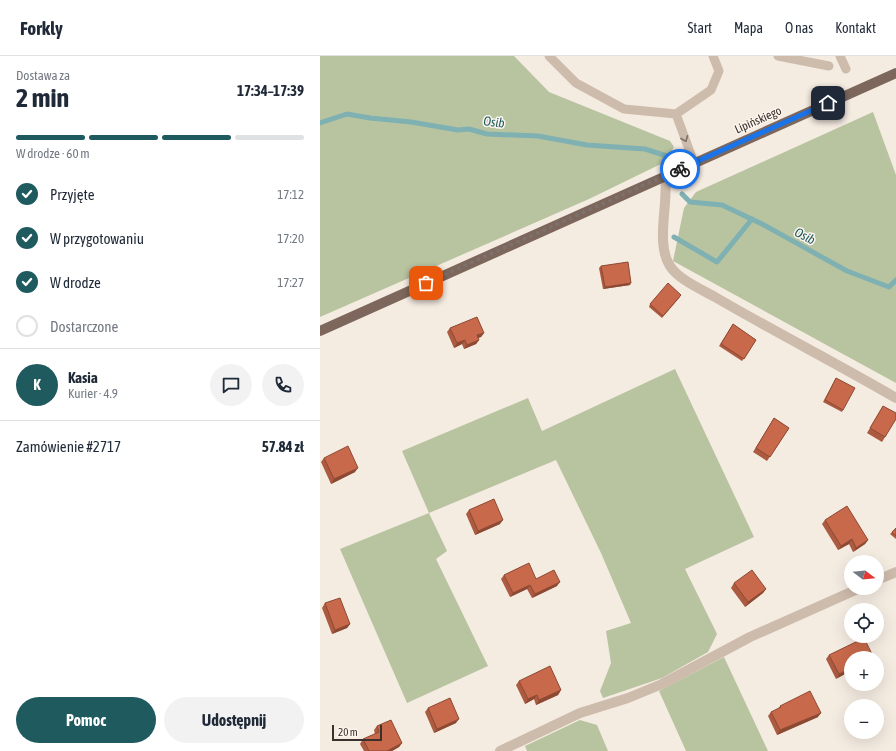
<!DOCTYPE html>
<html lang="pl">
<meta charset="utf-8">
<style>
body{margin:0;font-family:"Asap Condensed",sans-serif;background:#f2f2f3;color:#1f2937;height:100vh;display:flex;flex-direction:column;font-size:15px;white-space:nowrap}
*{box-sizing:border-box;margin:0}
p{font-size:13px;color:#747a83}
.icon{flex:none;width:22px;height:22px;fill:none;stroke:currentColor;stroke-width:2;stroke-linecap:round;stroke-linejoin:round}
.map{position:relative;flex:1;overflow:hidden}
.sheet{display:flex;flex-direction:column;background:#fff;width:320px}
.sheet>*{flex:none}
.needle{width:26px;rotate:106deg}
.fabs{position:absolute;left:524px;top:499px;display:grid;gap:8px}
.fabs a{display:grid;place-items:center;width:40px;height:40px;border-radius:50%;background:#fff;box-shadow:0 4px 16px #0002;font-size:20px}
.scale{position:absolute;left:12px;bottom:10px;width:50px;box-sizing:border-box;padding-left:4px;border:2px solid #3b302b;border-top:0;font-size:11px;line-height:14px;white-space:nowrap;color:#3b302b;-webkit-text-stroke:3px #fbf5ee;paint-order:stroke}
.pin{position:absolute;display:grid;place-items:center;width:34px;height:34px;color:#fff;margin:-17px;border-radius:8px;box-shadow:0 2px 6px #0006}
.courier{position:absolute;display:grid;place-items:center;width:40px;height:40px;margin:-20px;border:3px solid #1a73e8;border-radius:50%;background:#fff;color:#222;box-shadow:0 1px 5px #0007}
.overview em{font-style:normal;font-weight:700}
.overview div{display:flex;flex-direction:column-reverse}
.overview{display:flex;align-items:center;justify-content:space-between;height:68px;padding:0 16px}
h1{font-size:26px;font-weight:700;line-height:30px}
.bar{display:grid;grid-template-columns:repeat(4,1fr);gap:6px 4px;align-content:center;height:48px;padding:0 16px}
.bar i{height:5px;border-radius:3px;background:#e0e1e3}
.bar .selected{background:#1f5a5e}
.bar p{grid-column:span 4}
.line{display:flex;align-items:center;gap:10px;padding:0 16px;border-top:1px solid #e0e1e3}
.line div{flex:1}
.round{display:grid;place-items:center;flex:none;width:42px;height:42px;border-radius:21px;background:#f2f2f3}
ol{padding:0 16px;list-style:none}
li{display:flex;align-items:center;gap:12px;height:44px}
li p{margin-inline-start:auto}
li .icon{padding:4px;border-radius:50%;background:#1f5a5e;color:#fff;stroke-width:4}
li:last-child{color:#747a83}
li i{width:22px;height:22px;border:2px solid #e0e1e3;border-radius:50%}
.button{display:flex;gap:8px;margin-top:auto;padding:8px 16px}
.button a{flex:1;height:46px;border-radius:24px;background:#1f5a5e;color:#fff;font-size:16px;font-weight:700;line-height:46px;text-align:center}
.button a+a{background:#f2f2f3;color:#1f2937}
header{display:flex;align-items:center;gap:24px;box-sizing:border-box;height:56px;padding:0 20px;background:#fff;border-bottom:1px solid #e0e1e3}
header strong{font-size:19px}
nav{display:flex;gap:22px;margin-inline-start:auto;font-size:14px}
main{display:flex;flex:1;min-height:0}
.map>svg:first-child{display:block}
</style>
<header>
<strong>Forkly</strong>
<nav><a>Start</a><a>Mapa</a><a>O nas</a><a>Kontakt</a></nav>
</header>
<main>
<section class="sheet">
<div class="overview"><div><h1>2 min</h1><p>Dostawa za</p></div><em>17:34–17:39</em></div>
<div class="bar"><i class="selected"></i><i class="selected"></i><i class="selected"></i><i></i><p>W drodze · 60 m</p></div>
<ol>
<li><svg class="icon" aria-label="check" viewBox="0 0 24 24"><path d="M5 12l5 5 9-10"/></svg>Przyjęte<p>17:12</p></li>
<li><svg class="icon" aria-label="check" viewBox="0 0 24 24"><path d="M5 12l5 5 9-10"/></svg>W przygotowaniu<p>17:20</p></li>
<li><svg class="icon" aria-label="check" viewBox="0 0 24 24"><path d="M5 12l5 5 9-10"/></svg>W drodze<p>17:27</p></li>
<li><i></i>Dostarczone</li>
</ol>
<div class="line" style="height:72px"><b class="round" style="background:#1f5a5e;color:#fff">K</b><div><b>Kasia</b><p>Kurier · 4.9</p></div><a class="round"><svg class="icon" aria-label="chat" viewBox="0 0 24 24"><path d="M4 5h16v11H9l-5 4z"/></svg></a><a class="round"><svg class="icon" aria-label="phone" viewBox="0 0 24 24"><path d="M5 4h4l2 5-3 2q2 4 5 5l2-3 5 2v4C11 20 4 13 5 4z"/></svg></a></div>
<div class="line" style="height:52px"><div>Zamówienie #2717</div><b>57.84 zł</b></div>
<div class="button"><a>Pomoc</a><a>Udostępnij</a></div>
</section>
<div class="map">
<svg width="576" height="695" viewBox="0 0 576 695">
<rect width="100%" height="100%" fill="#f4ebe1"/>
<path fill="#b8c4a0" d="M0,0H194L229,36L350,85L354,91L345,106L269,143L0,261Z
M553,56L576,119V327L353,205L364,152L376,136Z
M355,313L434,481L365,513L397,578L388,596L342,622L283,642L280,635L291,607L286,575L311,567L281,497L236,404L109,457L127,495L116,503L168,610L87,647L20,493L109,457L82,395L208,342L222,375Z
M404,601L448,695H366L339,635Z
M260,664L277,669L288,695H207L205,690Z"/>
<g fill="none" stroke-linecap="round" stroke-linejoin="round">
<path stroke="#7fb0b2" stroke-width="5" d="M0,67L27,58L50,62L91,66L138,74L149,73L167,78L218,80L267,89L325,93L347,100
M362,138L370,146L402,149L442,168L527,215L569,231L576,224
M354,181L397,206L432,163"/>
<path stroke="#cdbbac" stroke-width="9" d="M229,0L256,27L304,53L356,58L391,34L399,15L393,0
M458,0L509,10
M520,0L526,13
M356,58L374,107"/>
<path stroke="#cdbbac" stroke-width="10" d="M345,120C349,147 335,187 350,210C359,224 381,233 395,241C455,276 516,307 576,342
M557,524L576,516
M180,695L260,657L308,642L342,628L430,581L540,532"/>
<path stroke="#7d675c" stroke-width="10" d="M0,275L576,17"/>
</g>
<path fill="#ac5a40" d="M281,210L310,229L283,233L279,212Z
M360,241L342,262L329,251L330,248Z
M413,268L436,284L422,305L399,290Z
M130,272L164,277L161,281L158,282L159,284L156,288L144,293L142,288L134,292L127,276Z
M516,322L523,354L522,356L503,346Z
M563,350L565,381L562,386L547,377Z
M454,362L469,372L447,405L433,396Z
M4,402L35,416L11,428L1,406Z
M149,454L180,468L155,479L146,458Z
M505,464L548,484L545,488L533,496L529,488L518,494L502,468Z
M576,472V483L570,478Z
M184,519L216,523L237,530L212,542L207,533L190,541L181,523Z
M414,527L446,533L443,537L425,551L411,532Z
M5,547L30,568L27,572L12,578L2,552Z
M509,599L531,602L516,623L506,603Z
M199,625L241,634L238,639L216,649L214,643L205,648L196,629Z
M460,650L498,661L457,679L448,660L451,656L458,653Z
M108,652L136,667L114,677L105,656Z
M57,670L82,687L79,691L72,695H44L40,688L43,683L55,678L54,674Z"/>
<path fill="#8c4a34" d="M311,227L310,229L283,233L285,231Z
M164,277L161,281L154,283L157,279Z
M145,284L142,288L134,292L137,287Z
M159,284L156,288L144,293L147,289Z
M38,412L35,416L11,428L14,423Z
M183,464L180,468L155,479L158,475Z
M532,483L529,488L518,494L521,490Z
M548,484L545,488L533,496L536,492Z
M240,526L237,530L212,542L215,538Z
M210,529L207,533L190,541L193,537Z
M446,533L443,537L425,551L428,546Z
M30,568L27,572L12,578L15,574Z
M531,612V615L516,623L519,618Z
M241,634L238,639L216,649L219,644Z
M217,639L214,643L205,648L208,643Z
M501,657L498,661L457,679L460,674Z
M139,663L136,667L114,677L117,673Z
M82,687L79,691L72,695H67Z"/>
<path fill="#c8694b" stroke="#8c4a34" d="M308,206L311,227L285,231L281,210Z
M348,227L361,239L343,260L330,248Z
M157,261L164,277L157,279L159,284L147,289L145,284L137,287L130,272Z
M413,268L436,284L424,303L401,288Z
M516,322L535,332L523,354L505,344Z
M563,350L576,357V363L565,381L550,372Z
M454,362L469,372L450,401L436,392Z
M28,390L38,412L14,423L4,402Z
M174,443L183,464L158,475L149,454Z
M527,450L548,484L536,492L532,483L521,490L505,464Z
M576,472V480L572,476Z
M209,507L216,523L234,514L240,526L215,538L210,529L193,537L184,519Z
M432,514L446,533L428,546L414,527Z
M20,542L30,568L15,574L5,547Z
M544,582L554,602H531V612L519,618L509,599Z
M230,610L241,634L219,644L217,639L208,643L199,625Z
M490,635L501,657L460,674L451,656L461,651L460,650Z
M130,642L139,663L117,673L108,652Z
M71,664L82,687L67,695H49L43,683L59,676L57,670Z"/>
<defs><path id="oneway-chevron" d="M-2-3.5L2.5 0L-2 3.5" fill="none" stroke-width="1.6" stroke-linecap="round" stroke-linejoin="round"/></defs>
<use stroke="#7d6f65" href="#oneway-chevron" transform="translate(365 83) rotate(68)"/>
<g fill="none" stroke-linecap="round" stroke-linejoin="round">
<path stroke="#7c716b" stroke-width="4" stroke-dasharray="0 7.2" d="M106,227L360,113"/>
<path stroke="#1a73e8" stroke-width="5" d="M360,113L508,47"/>
</g>
<g text-anchor="middle" dominant-baseline="central" stroke-width="3" stroke-linejoin="round" paint-order="stroke">
<g font-size="12" fill="#3b302b" stroke="#fbf5ee">
<text transform="translate(438 64) rotate(-24)">Lipińskiego</text>
</g>
<g font-size="13" font-style="italic" fill="#1f5a5e" stroke="#fbf5ee">
<text transform="translate(174 66) rotate(6)">Osib</text>
<text transform="translate(485 180) rotate(28)">Osib</text>
</g>
</g>
</svg>
<div class="fabs">
<a><svg class="needle" viewBox="-14 -14 28 28"><path d="M0-13l5 13h-10z" fill="#e53935"/><path d="M0 13l5-13h-10z" fill="#747a83"/></svg></a>
<a><svg class="icon" aria-label="locate" viewBox="0 0 24 24"><circle cx="12" cy="12" r="6"/><path d="M12 2v4M12 18v4M2 12h4M18 12h4"/></svg></a>
<a>+</a>
<a>−</a>
</div>
<div class="scale">20 m</div>
<div class="pin" style="left:106px;top:227px;background:#ea580c"><svg class="icon" aria-label="bag" viewBox="0 0 24 24"><path d="M5 8h14l-1 12H6zM9 8a3 3 0 0 1 6 0"/></svg></div>
<div class="pin" style="left:508px;top:47px;background:#1f2937"><svg class="icon" aria-label="home" viewBox="0 0 24 24"><path d="M3 11l9-7 9 7M6 9v11h12V9"/></svg></div>
<div class="courier" style="left:360px;top:113px"><svg class="icon" aria-label="bike" viewBox="0 0 24 24"><circle cx="6" cy="16" r="4"/><circle cx="18" cy="16" r="4"/><path d="M6 16l4-8h5l3 8M10 8l3 8H6M13 5h3"/></svg></div>
</div>
</main>
